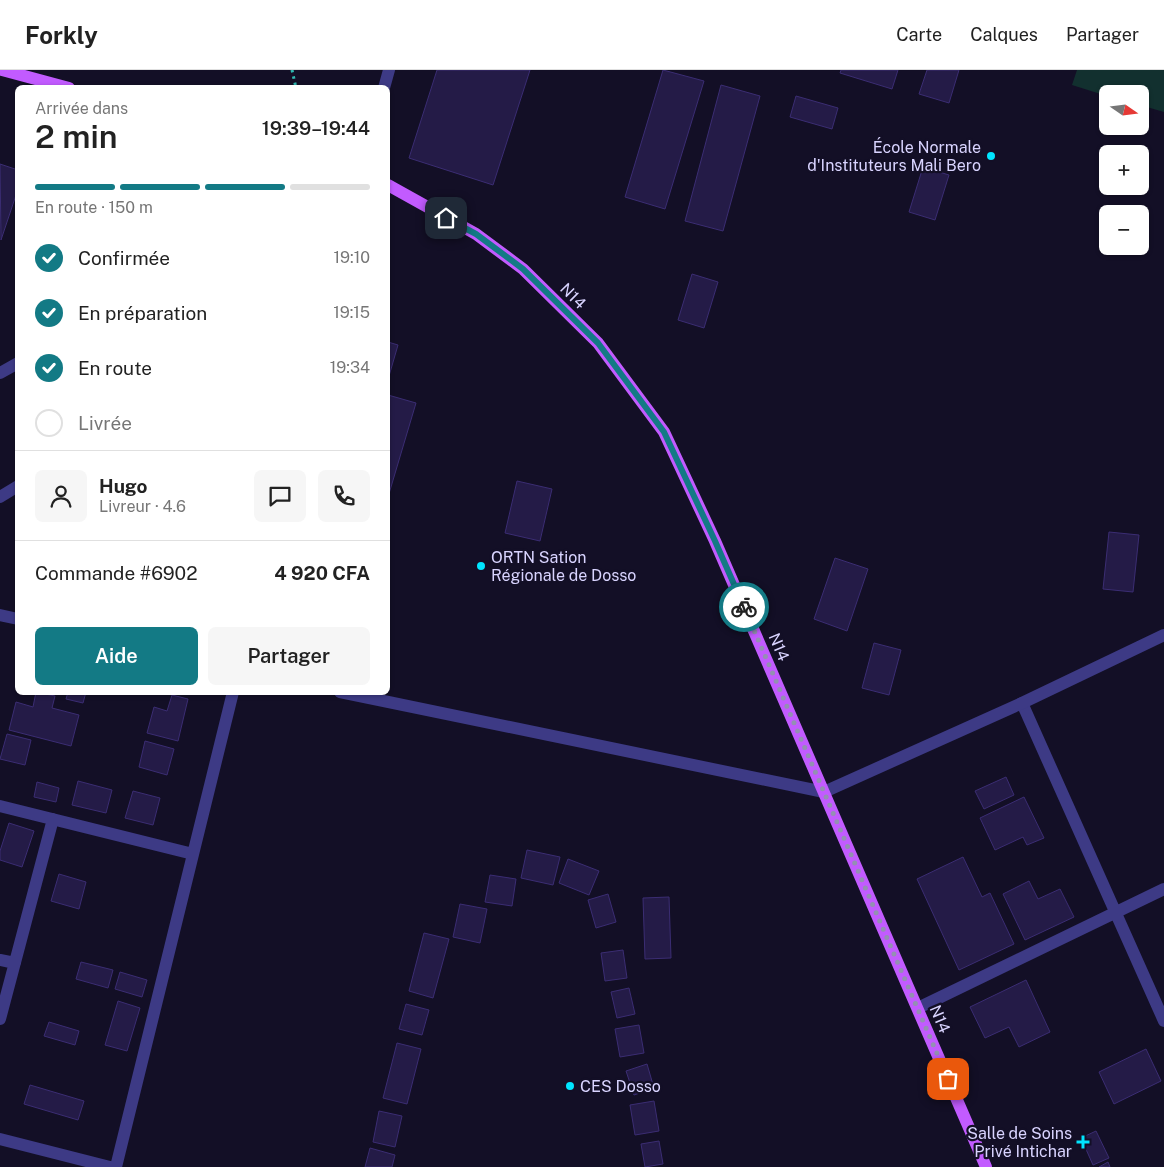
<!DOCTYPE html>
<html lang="fr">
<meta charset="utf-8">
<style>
body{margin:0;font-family:"Public Sans",sans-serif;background:#f6f6f6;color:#222;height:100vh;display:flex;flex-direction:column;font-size:19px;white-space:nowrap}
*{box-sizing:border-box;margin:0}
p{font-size:16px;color:#767676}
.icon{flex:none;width:28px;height:28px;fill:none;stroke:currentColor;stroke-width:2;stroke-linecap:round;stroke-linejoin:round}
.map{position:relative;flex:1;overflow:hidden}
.details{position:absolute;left:15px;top:15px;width:375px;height:610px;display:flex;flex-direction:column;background:#fff;border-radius:8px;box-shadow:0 1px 4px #0004}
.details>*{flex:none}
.needle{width:32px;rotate:104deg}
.buttons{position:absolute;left:1099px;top:15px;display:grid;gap:10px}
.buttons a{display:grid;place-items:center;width:50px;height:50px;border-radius:8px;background:#fff;box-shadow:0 1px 4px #0004;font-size:25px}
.pin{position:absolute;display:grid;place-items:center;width:42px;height:42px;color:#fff;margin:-21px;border-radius:10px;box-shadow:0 2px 8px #0006}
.courier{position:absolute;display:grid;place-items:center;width:50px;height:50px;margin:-25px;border:4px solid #137a85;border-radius:50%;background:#fff;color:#222;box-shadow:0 1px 6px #0007}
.overview em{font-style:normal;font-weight:600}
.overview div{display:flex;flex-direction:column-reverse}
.overview{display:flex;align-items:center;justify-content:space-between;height:85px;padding:0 20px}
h1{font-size:32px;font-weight:600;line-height:38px}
.bar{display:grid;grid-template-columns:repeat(4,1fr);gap:8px 5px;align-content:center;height:60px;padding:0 20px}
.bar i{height:6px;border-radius:4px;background:#e0e0e0}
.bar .active{background:#137a85}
.bar p{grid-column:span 4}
.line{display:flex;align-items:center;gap:12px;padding:0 20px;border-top:1px solid #e0e0e0}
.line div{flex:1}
.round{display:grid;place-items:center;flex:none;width:52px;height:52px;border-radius:8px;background:#f6f6f6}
ol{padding:0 20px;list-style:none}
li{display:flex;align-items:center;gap:15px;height:55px}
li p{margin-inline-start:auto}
li .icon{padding:5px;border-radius:50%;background:#137a85;color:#fff;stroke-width:4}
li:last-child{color:#767676}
li i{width:28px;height:28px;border:2px solid #e0e0e0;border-radius:50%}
.action{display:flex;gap:10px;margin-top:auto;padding:10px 20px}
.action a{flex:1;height:58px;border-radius:8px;background:#137a85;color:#fff;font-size:20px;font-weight:600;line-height:58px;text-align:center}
.action a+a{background:#f6f6f6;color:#222}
header{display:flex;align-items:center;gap:30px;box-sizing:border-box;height:70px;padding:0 25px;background:#fff;border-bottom:1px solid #e0e0e0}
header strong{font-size:24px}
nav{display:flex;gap:28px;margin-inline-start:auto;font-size:18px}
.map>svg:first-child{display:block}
</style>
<header>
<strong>Forkly</strong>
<nav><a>Carte</a><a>Calques</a><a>Partager</a></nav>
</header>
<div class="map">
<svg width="1164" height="1097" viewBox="0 0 1164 1097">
<rect width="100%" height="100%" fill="#130f26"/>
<path fill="#12302f" d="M1077,0H1164V42L1140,35V24H1108L1107,26L1072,15Z"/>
<path fill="#241b47" stroke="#3b2d73" d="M437,0H530L493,115L409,88Z
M663,0L704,11L665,139L625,127Z
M841,0H898L892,19L840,3Z
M927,0H959L949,33L919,24Z
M721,15L760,26L723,161L685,151Z
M796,26L838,38L832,59L790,47Z
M0,94L18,100V119L1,170Z
M923,97L949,105L935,150L909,142Z
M692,204L718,212L704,258L678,250Z
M388,272L398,275L389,306L388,305Z
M388,325L416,333L388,427Z
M517,411L552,419L540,471L505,463Z
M1109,462L1139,465L1133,522L1103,519Z
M835,488L868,499L847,561L814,549Z
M874,573L901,580L889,625L862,618Z
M36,622L55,626L52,638L79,645L71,676L9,660L16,632L33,637Z
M68,622H86L83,633L66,629Z
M172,625L188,629L178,671L147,663L154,637L167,641Z
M7,664L31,670L25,695L0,689Z
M145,671L174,679L167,705L139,697Z
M1006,707L1014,725L984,739L975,721Z
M78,711L112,720L106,743L72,735Z
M37,712L59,718L56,732L34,727Z
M133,721L160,728L153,755L125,748Z
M1024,727L1044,768L1027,775L1023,767L995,780L980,748Z
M9,753L34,761L22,797L0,790V781Z
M527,780L560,787L553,815L521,808Z
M963,787L982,827L990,823L1014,874L959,900L917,809Z
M568,789L599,801L589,825L559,813Z
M59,804L86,812L79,839L51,831Z
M490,805L516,809L512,836L485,832Z
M1029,811L1038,829L1060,819L1074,847L1025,870L1003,824Z
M608,824L616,852L596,858L588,830Z
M669,827L671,888L645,889L643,828Z
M460,834L487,839L480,873L453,867Z
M424,863L449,869L433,928L409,921Z
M623,880L627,908L605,911L601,883Z
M81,892L113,900L108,918L76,909Z
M120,902L147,910L142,927L115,919Z
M1026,910L1050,962L1019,977L1009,957L985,968L970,937Z
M629,918L635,944L617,948L611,922Z
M118,931L140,938L127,981L105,975Z
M406,934L429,940L422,965L399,959Z
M49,952L79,961L75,975L44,966Z
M639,955L644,983L620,987L615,959Z
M397,973L421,979L407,1034L383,1028Z
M1146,979L1161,1011L1114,1034L1099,1002Z
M647,994L654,1018L634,1025L626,1001Z
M30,1015L84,1031L78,1050L24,1034Z
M654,1031L659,1061L635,1065L630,1035Z
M379,1041L402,1046L395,1077L373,1072Z
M1096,1061L1109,1088L1093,1095L1081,1068Z
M659,1071L663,1094L645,1097L641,1074Z
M370,1078L395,1085L392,1097H365Z
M1108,1092L1110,1097H1099Z"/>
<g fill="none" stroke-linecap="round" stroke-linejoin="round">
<path stroke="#2fb8b0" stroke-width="3" stroke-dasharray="2.5 4" stroke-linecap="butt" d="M292,0L296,18"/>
<path stroke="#3d3a85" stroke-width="12" d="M384,18L389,0
M0,303L18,293
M0,427L18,416
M0,545L18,549
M340,622L824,722
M1022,633L1164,951
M0,736L193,784
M0,890L15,893
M918,938L1164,819
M0,949L53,749
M0,1069L110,1097
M116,1097L233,622"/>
<path stroke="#3d3a85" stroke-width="12" d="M824,722L1022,633L1164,565"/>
<path stroke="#c25bff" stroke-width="12" d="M2,0L69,18
M388,115L476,164L523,199L598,273L664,362L715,471L986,1097"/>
</g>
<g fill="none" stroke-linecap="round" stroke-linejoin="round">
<path stroke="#948fb3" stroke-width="5" stroke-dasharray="0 9" d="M744,537L948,1009"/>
<path stroke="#137a85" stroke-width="6" d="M446,148L476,164L523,199L598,273L664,362L715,471L744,537"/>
</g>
<g fill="#00e5ff" stroke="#130f26" stroke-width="2">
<circle cx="991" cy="86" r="5"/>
<circle cx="481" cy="496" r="5"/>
<circle cx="570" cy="1016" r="5"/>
<path d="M1080.5 1064.5h5v5h5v5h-5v5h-5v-5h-5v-5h5z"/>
</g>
<g text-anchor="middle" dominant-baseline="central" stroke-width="4.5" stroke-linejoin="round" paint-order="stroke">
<g font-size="16" fill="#d9d4ff" stroke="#130f26" text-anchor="end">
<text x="981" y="77">École Normale<tspan x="981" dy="18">d'Instituteurs Mali Bero</tspan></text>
<text x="491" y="487" text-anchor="start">ORTN Sation<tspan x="491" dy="18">Régionale de Dosso</tspan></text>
<text x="580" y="1016" text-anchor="start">CES Dosso</text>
<text x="1072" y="1063">Salle de Soins<tspan x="1072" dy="18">Privé Intichar</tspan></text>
</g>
<g font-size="16" fill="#d9d4ff" stroke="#130f26">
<text transform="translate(573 226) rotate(45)">N14</text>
<text transform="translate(779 577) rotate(67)">N14</text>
<text transform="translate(940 949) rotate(67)">N14</text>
</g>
</g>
</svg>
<div class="buttons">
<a><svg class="needle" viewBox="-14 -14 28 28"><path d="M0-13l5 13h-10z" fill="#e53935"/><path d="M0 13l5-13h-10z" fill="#767676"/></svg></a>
<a>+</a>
<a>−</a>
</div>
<div class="pin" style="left:948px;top:1009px;background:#ea580c"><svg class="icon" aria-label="bag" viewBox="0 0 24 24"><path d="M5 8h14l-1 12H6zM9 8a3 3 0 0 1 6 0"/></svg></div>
<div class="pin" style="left:446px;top:148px;background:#1f2937"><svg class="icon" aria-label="home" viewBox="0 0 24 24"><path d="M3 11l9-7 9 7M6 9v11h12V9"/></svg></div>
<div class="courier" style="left:744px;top:537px"><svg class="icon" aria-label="bike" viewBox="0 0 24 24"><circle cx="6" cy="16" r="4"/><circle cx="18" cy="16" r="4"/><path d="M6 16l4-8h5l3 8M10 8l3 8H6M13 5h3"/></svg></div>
<section class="details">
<div class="overview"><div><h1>2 min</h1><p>Arrivée dans</p></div><em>19:39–19:44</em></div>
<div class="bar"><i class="active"></i><i class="active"></i><i class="active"></i><i></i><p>En route · 150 m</p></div>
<ol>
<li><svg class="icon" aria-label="check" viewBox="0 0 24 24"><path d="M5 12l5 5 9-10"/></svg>Confirmée<p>19:10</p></li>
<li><svg class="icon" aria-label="check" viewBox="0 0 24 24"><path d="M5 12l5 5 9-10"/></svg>En préparation<p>19:15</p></li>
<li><svg class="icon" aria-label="check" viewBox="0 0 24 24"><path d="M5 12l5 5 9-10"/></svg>En route<p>19:34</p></li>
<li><i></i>Livrée</li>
</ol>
<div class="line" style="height:90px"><a class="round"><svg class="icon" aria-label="person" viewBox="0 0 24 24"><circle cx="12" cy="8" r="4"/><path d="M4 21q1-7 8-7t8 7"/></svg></a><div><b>Hugo</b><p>Livreur · 4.6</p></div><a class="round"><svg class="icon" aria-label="chat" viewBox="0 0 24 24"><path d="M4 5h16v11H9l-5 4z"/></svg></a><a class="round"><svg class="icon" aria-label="phone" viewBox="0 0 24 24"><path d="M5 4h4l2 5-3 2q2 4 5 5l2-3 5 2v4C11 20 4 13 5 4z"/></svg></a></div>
<div class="line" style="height:65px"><div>Commande #6902</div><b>4 920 CFA</b></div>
<div class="action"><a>Aide</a><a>Partager</a></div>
</section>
</div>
